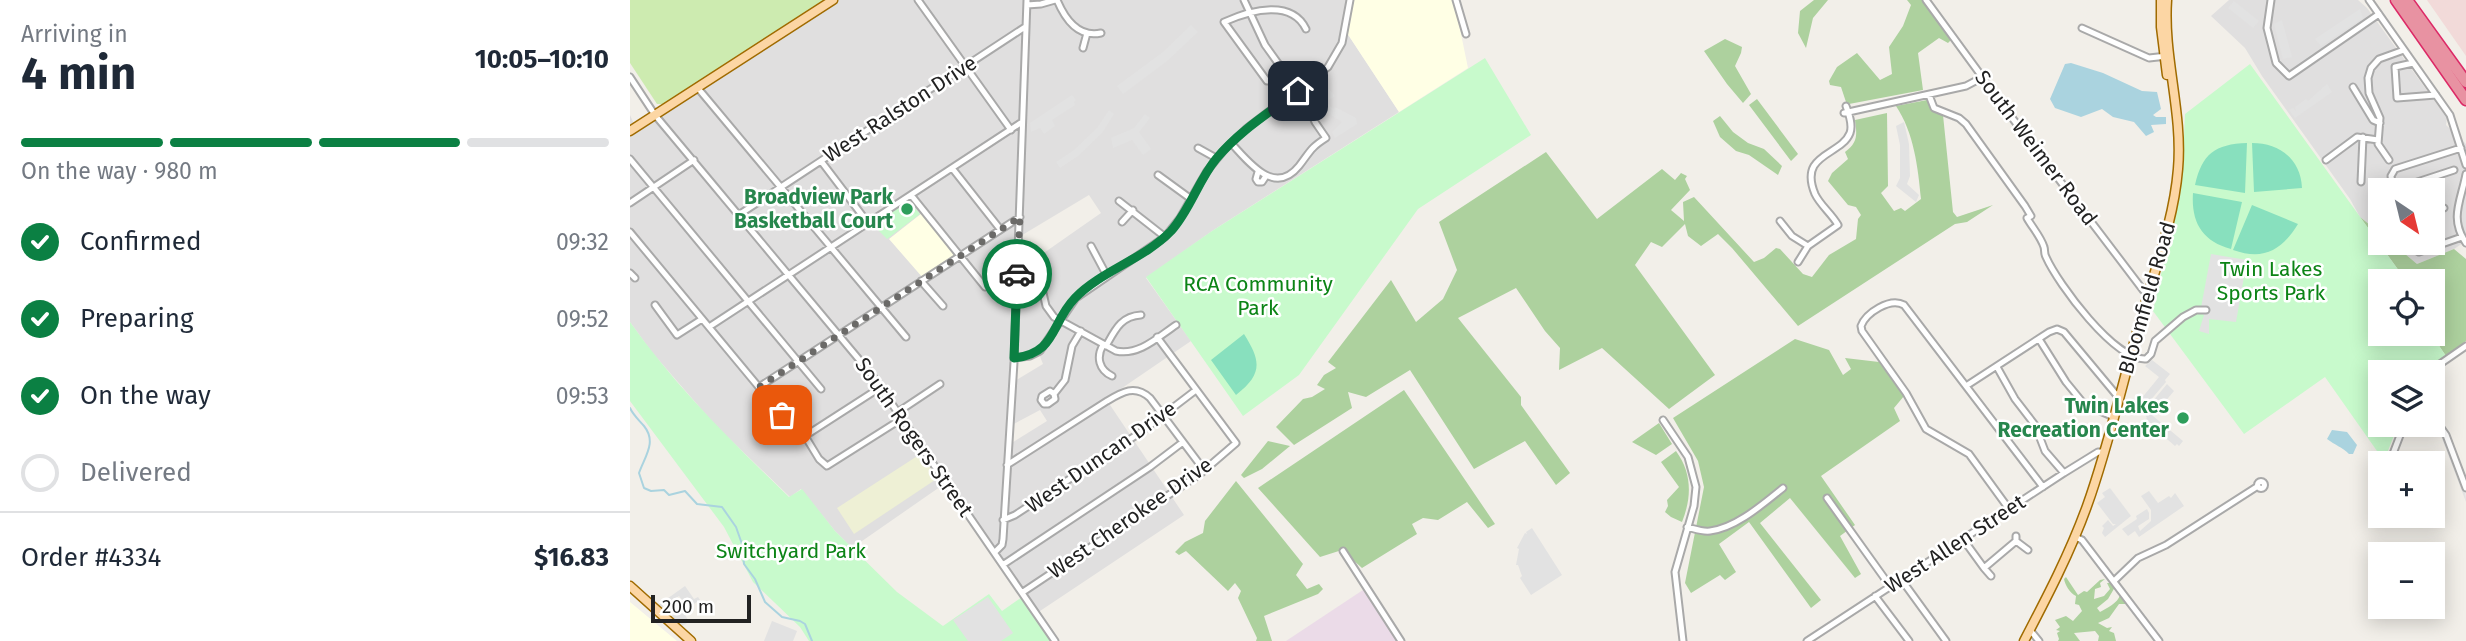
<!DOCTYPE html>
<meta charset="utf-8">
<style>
body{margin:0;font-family:"Fira Sans",sans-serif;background:#f6f6f7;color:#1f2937;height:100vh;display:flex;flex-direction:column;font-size:26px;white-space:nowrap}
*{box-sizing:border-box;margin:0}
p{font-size:23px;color:#747a83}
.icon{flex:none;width:38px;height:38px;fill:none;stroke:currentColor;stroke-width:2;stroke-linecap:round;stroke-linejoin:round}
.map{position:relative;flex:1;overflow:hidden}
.side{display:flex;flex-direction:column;background:#fff;width:630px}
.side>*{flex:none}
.needle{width:46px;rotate:145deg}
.buttons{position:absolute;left:1738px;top:178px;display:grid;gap:14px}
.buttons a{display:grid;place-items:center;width:77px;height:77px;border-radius:0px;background:#fff;box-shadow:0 4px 18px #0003;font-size:35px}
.scale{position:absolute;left:21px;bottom:18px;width:100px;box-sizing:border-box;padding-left:7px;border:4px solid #222;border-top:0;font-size:19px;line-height:24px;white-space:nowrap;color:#222;-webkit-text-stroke:5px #fff;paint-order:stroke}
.pin{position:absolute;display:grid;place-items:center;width:60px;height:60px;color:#fff;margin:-30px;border-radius:14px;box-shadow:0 4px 10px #0006}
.courier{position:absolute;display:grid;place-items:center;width:70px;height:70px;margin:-35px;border:5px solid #0b8043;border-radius:50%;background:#fff;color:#222;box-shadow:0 2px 9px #0007}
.head em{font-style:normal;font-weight:700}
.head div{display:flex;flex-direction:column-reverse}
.head{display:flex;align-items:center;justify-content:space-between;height:119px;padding:0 21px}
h1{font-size:46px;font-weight:700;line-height:52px}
.bar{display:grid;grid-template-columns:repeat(4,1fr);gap:10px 7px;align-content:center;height:84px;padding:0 21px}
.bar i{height:9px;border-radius:5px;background:#e0e1e3}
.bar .current{background:#0b8043}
.bar p{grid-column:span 4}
.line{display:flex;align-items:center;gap:18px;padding:0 21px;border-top:2px solid #e0e1e3}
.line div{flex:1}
ol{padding:0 21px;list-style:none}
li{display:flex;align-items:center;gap:21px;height:77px}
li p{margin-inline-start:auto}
li .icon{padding:7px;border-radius:50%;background:#0b8043;color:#fff;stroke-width:4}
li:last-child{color:#747a83}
li i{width:38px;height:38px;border:4px solid #e0e1e3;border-radius:50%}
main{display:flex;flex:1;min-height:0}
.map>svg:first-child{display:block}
</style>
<main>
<section class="side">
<div class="head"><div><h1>4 min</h1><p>Arriving in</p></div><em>10:05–10:10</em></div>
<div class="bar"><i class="current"></i><i class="current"></i><i class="current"></i><i></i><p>On the way · 980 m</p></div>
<ol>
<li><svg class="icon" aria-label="check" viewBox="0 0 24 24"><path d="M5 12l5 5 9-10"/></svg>Confirmed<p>09:32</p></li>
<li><svg class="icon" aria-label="check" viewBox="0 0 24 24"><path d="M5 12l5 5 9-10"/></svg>Preparing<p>09:52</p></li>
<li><svg class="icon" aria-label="check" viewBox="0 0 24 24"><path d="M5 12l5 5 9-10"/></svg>On the way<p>09:53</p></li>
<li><i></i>Delivered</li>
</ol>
<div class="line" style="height:91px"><div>Order #4334</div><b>$16.83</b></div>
</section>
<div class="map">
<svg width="1836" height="641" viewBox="0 0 1836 641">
<rect width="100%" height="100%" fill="#f2efe9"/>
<path fill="#e0dfdf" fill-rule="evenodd" d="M200,0H720L715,30L769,112L582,231L516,278L561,341L476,399L554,515L407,613L317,482L222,548L205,531L171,489L160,497L85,425L21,351L0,322V115L4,124ZM459,195L471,213L388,271L389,237ZM409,354L413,364L383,382L384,356ZM410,410L417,421L380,444V426Z
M1599,0H1728L1737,8L1817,118L1816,125L1836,144V241L1824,249L1787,264L1762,243H1802V191H1750V233L1730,217L1720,199L1632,76L1615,48L1581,16Z"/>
<path fill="#f2dad9" d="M1797,0H1836V56Z"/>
<path fill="#ebdbe8" d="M733,590L767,641H656Z"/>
<path fill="#ffffe5" d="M720,0H824L838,68L769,112L715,30Z
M292,213L328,255L293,278L259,239Z
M0,602L47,641H0Z"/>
<path fill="#eef0d5" d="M292,453L308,478L224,534L207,508Z"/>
<path fill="#cdebb0" d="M0,0H198L34,104H27L0,63Z"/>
<path fill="#add19e" d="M1184,0H1198L1183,18L1176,48L1168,33L1170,11Z
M1277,0H1293L1322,39L1318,43L1309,38L1288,53L1293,90L1219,104L1216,102L1211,87L1200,85L1199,81L1207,67L1227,53L1250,80L1262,74L1259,47L1273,26L1281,5Z
M1095,39L1112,47L1111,53L1105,66L1121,94L1113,103L1097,84L1074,51Z
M1127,99L1168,154L1161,161L1119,105Z
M1297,100L1304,110L1313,115L1323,212L1327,217L1363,205L1337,222L1325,224L1168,326L1102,248L1088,234L1071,246L1058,236L1055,224L1032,247L1021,242L1005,265L1085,375L1039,409L972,348L929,370L930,348L915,331L886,288L828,318L891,397V405L940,473L926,485L895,441L844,469L780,370L736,397L718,392L722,408L664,445L646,427L673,399L682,397L695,389L687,385L694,375L706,368L698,362L761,280L786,322L813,299L827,270L809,222L916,152L967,219L1032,169L1045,180L1051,173L1057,176L1055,179L1060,190L1041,210L1054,221L1053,202L1064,197L1124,262L1134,258L1146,248L1150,249L1173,274L1182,277L1199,255L1226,239L1228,219L1231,215L1226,207L1218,205L1198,181L1202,173L1218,159L1215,152C1228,142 1227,135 1225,120L1257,113L1258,186L1251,193L1264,211L1271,208L1275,211L1291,199C1288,167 1284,133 1266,106Z
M1090,116L1103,132L1118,143L1134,149L1152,166L1148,175L1119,155L1106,151L1090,137L1083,121Z
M1730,217L1750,233V243H1762L1787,264L1824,249L1836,259V341L1816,356L1801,334L1802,282H1777Z
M1165,339L1199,350L1213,375L1221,369L1215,358L1249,362L1274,396L1264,408L1270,421L1191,476L1225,525L1210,536L1231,574L1225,578L1160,498L1130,523L1191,600L1181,608L1119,522L1089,544L1106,572L1095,580L1090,575L1061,593L1055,583L1074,487L1068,461L1043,418Z
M774,390L865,524L858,528L837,502L808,520L793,518L782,524L787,534L732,568L712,550L690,557L628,488Z
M1029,423L1042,444L1026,455L1002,442Z
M638,441L660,446L632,469L614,478L611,475Z
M1046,451C1062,473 1062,497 1052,522L1041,517L1035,512L1038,506L1037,500L1049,487L1031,462Z
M606,481L673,564L666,575L677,589L689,584L693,589L688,594L634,616L642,641H626L627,638L608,598L611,591L605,583L598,591L556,551L549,555L545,552L555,542L573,533L575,521Z
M1436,577L1448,595L1454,591L1457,592L1470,580L1475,579L1470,583L1471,587L1465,589L1464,599L1474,596L1480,589L1477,583H1483L1485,587L1478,599L1467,608L1470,612C1477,608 1488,603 1490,595L1496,602L1495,604H1489L1479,618L1468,623L1477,628L1482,627L1479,631L1484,633L1486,641H1468L1469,636L1465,631L1444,633L1450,641H1428L1429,639L1427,633L1430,631L1426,630L1430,627L1425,620L1436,616L1443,621L1452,611L1449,605L1445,604L1446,596C1440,593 1435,585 1434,579Z"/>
<path fill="#c8facc" d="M855,58L901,135L788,209L669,375L613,416L516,277L582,231Z
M1620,64L1777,282H1750V334H1801L1816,356L1794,373H1750V425H1768L1754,461L1695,377L1614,434L1523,311L1552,179L1555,114Z
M278,199L290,214L257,239L241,223Z
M0,322C46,387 102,442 159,497L172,489L205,531L267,592L313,626L359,594L372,611L392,597L423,641H179L170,627L123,582L94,527L0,401Z"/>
<path fill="#88e0be" d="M1617,143L1615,193L1565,185C1572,154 1585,144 1617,143Z
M1622,143C1650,143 1671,160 1672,188L1624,192Z
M1563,193L1612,202L1601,249C1572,241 1561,222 1563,193Z
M1622,205L1668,224C1652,250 1634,261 1603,250Z
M614,334C631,361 633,374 606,395L581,360Z"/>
<path fill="#e2e2e2" d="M1604,1L1629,21L1623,28L1598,8Z
M1730,9L1733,18L1691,46L1685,39Z
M1743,17L1746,22L1667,75L1666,73L1671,69L1668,64L1683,53L1685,55L1693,49L1692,47L1733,19L1735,22Z
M1652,20L1662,57L1653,59L1644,24Z
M561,25L568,32L537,61L493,94L487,86L533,52Z
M1697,84L1702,92L1665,118L1659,110L1663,108L1666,111L1665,107L1676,99L1678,101Z
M699,89L705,96L697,101L701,107L704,109L705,107L726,118L727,124L705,138L702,132L712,122L697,113L692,106L685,110L681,102Z
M442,95L446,100L444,102L445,105L422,120L425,126L414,134L410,128L401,132L400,123Z
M479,110L484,114L472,133L448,156L430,168L426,162L444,150L467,128Z
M515,114L520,118L509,132L521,149L513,155L502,140L483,148L481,138L504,128Z
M1274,122L1279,144L1280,176L1277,184L1289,195L1286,202L1266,186L1270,178V145L1266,126Z
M1581,254L1617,260L1606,322L1579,319V334L1569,331L1574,315L1570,313Z
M1522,360L1540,374L1535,380L1536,382L1513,409L1506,405L1529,377L1515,366Z
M1537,384L1544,391L1523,416L1553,441L1549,446L1547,444L1545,446L1515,420L1517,418L1514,413L1519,410L1517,408Z
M1802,407L1819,432L1834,472L1836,502L1811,436L1803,423Z
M1480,488L1501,516L1475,537L1472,533L1474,528L1472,526L1478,520L1483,526L1486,524H1483L1467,503L1475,497L1472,493Z
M1519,491L1528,503L1539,496L1541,498L1545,493L1554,506L1509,537L1505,531L1498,536L1492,529L1507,519L1506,516L1517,509L1519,513V519L1508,526L1510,531L1521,521V510L1511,496Z
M902,528L932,575L901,595L890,578L892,576L888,565H886L889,549L887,548L895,533L897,534L896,532Z
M55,586L64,599L68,597L70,600L53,611L59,622L50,627L36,612L52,600L49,596L31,608L27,606Z
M358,597L383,633L371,641H338L323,620Z
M142,621L167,631L163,641H134Z"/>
<path fill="#aad3df" d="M1441,63L1473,73L1512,91L1527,92L1531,109L1523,115L1526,117H1536V124L1521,125L1524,132L1516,136L1504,122L1483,117L1472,109L1451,117L1425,108L1420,99L1435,64Z
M1702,430L1717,432L1727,445L1723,454H1719C1712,447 1705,445 1697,439Z"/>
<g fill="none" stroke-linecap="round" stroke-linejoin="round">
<path stroke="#aad3df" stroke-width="2" d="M0,408C3,415 9,420 14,426C27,442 15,456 9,473L14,488L21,491L34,490L39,495L55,491L67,504L92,507L106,527L112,544L114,564L125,579L135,602L152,617L170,621L175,624L182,641"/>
<defs>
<path id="minor" d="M288,0L381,130
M427,0C435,19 448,38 471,33
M826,0L836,34
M1296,0L1383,119L1513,290L1518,293
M1641,0L1637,28L1646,63L1659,76L1749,14
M1739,0L1820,115L1836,165
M397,5L411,4L425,0
M1452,28L1519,58L1537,56
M453,48L457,33
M1783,63L1765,67L1767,98L1806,95
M655,73L643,81H637L594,22C623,9 662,0 676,29
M0,77L25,115L242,375L425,641
M67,87L276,337
M1723,87L1743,120L1750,123
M1299,95L1304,108L1329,118L1336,124L1395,206L1401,216L1397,218C1402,227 1411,237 1414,247C1415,250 1414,254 1416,257C1428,284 1485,361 1516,359L1521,354L1525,341L1553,317L1566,310H1576
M1214,113L1336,86L1353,77
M601,143C618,161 644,197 669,166C680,152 680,148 696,138L685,122L678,105L635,45L614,0
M568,148L586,158
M0,159L191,389
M1696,160L1727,137L1748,140
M1759,160L1748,144L1750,118L1739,93L1738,78L1741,68L1749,59L1774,50
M191,161L238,223
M322,168L370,229
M628,172L626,179L628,182H632L636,176
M1836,174C1831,201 1819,218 1836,243
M528,175L561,199
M1731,182L1733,137
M1763,190L1824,170
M1763,191L1761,176L1765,169L1831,148
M281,195L355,287
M489,201L535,237
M0,203L64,160
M1802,212L1814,208
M110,214L395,27
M1150,221L1162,236L1178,246
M492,222L503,210
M0,232L152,415
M1773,243L1789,252L1832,237
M461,246L477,276
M1168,262L1178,246L1208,225C1202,214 1190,205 1185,194C1168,153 1211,156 1220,133C1223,125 1219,114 1216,106
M0,273L5,278
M291,281L313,306
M411,284L416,306L424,317L486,351C509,356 528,337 546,325
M25,305L47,335L72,319
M79,327L392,122
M1409,339L1436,382L1454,404L1484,417
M473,345C466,357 469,370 482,376
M476,346C485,330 491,316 511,315
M384,358L400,356L410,351L446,298L535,237L550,218L577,171L595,149L617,128L698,67L712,43L720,0
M1367,367L1385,399L1405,425L1415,451L1434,473
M1797,373L1836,346
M1336,386L1419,332L1427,329L1434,332L1489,398
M129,387L390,217
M251,387L175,436L189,459L197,466L273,418
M424,394L425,399L418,404H414L411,400L412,396L420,391L424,394L435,380L442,346L451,331
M268,412L310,384
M1802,415L1816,435L1836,488
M1033,420L1058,457L1066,487L1064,506L1045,572L1053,641
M1759,464L1774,425
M377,465L477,401C492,392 505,384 520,398L574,470
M1627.5 485a3.5 3.5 0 1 1 7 0a3.5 3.5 0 1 1-7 0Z
M1197,498L1260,586
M1379,509L1339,454L1296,429L1276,393L1232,331L1231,326C1236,313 1260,297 1274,305L1413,487
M373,520L385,515L511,432L566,390
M1057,527C1065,529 1072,532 1080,531C1106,528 1133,504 1153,488
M1386,536V541L1398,550
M1445,537L1452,540L1529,641
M1333,539L1354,568
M713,551L771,641
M365,552L372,545L373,539L384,362L397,0
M374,564L520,467L553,442
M1361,576L1354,568L1386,541
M1271,579L1316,641
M1484,581L1508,558L1536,545L1628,486
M393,592L570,474L606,443L527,337
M1245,596L1279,641
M1400,630L1409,641
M1177,641L1434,473L1468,452H1474"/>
<path id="major" d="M1531,0V27L1537,75
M0,131L203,0
M0,586L61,641
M1394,641C1417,597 1440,553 1457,506C1479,445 1493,380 1511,318C1525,269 1544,219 1548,169C1553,112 1533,57 1537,0"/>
<path id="highway" d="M1766,0L1836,100
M1777,0L1836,82"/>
</defs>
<use href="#minor" stroke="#a9a9a9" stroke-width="9"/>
<use href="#major" stroke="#a06b00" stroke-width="11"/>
<use href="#highway" stroke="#dc2a67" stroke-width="13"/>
<use href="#minor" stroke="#fff" stroke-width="5"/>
<use href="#major" stroke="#fcd6a4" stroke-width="8"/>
<use href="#highway" stroke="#e892a2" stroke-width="10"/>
</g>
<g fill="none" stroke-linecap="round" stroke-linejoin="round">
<path stroke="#6b6a68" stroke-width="7" stroke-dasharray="0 12.6" d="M152,415L129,387L390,217L387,274"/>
<path stroke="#0b8043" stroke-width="9" d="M387,274L384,358C427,353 420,324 445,298C471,271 514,259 541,231C560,210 568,181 586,159C609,131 640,112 668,91"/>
</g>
<g fill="#2e9e5b" stroke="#fff" stroke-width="2.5">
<circle cx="277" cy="209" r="7"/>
<circle cx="1553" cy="418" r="7"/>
</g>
<g text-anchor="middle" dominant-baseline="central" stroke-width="5" stroke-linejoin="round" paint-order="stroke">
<g font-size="21" fill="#222" stroke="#fff">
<text transform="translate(270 109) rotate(-33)">West Ralston Drive</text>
<text transform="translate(1406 148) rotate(53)">South Weimer Road</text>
<text transform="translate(1517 298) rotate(-74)">Bloomfield Road</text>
<text transform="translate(284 437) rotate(55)">South Rogers Street</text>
<text transform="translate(471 457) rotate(-35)">West Duncan Drive</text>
<text transform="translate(500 518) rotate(-35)">West Cherokee Drive</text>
<text transform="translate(1325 544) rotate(-33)">West Allen Street</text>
</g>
<g font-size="21" font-weight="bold" fill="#27864d" stroke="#fff" text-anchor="end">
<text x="263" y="197">Broadview Park<tspan x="263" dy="24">Basketball Court</tspan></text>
<text x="1539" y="406">Twin Lakes<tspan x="1539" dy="24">Recreation Center</tspan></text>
</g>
<g font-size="21" fill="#0c8416" stroke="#fff">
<text x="1641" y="269">Twin Lakes<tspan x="1641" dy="24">Sports Park</tspan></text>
<text x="628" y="284">RCA Community<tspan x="628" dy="24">Park</tspan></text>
<text x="161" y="551">Switchyard Park</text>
</g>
</g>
</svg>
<div class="buttons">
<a><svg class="needle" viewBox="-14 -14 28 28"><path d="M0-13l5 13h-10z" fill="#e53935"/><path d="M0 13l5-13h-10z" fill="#747a83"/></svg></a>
<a><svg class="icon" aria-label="locate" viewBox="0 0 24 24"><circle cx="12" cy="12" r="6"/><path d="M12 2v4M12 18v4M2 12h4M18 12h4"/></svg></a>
<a><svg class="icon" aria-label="layers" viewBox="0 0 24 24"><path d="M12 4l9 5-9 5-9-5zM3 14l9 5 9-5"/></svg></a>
<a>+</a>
<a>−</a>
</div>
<div class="scale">200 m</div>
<div class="pin" style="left:152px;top:415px;background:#ea580c"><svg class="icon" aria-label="bag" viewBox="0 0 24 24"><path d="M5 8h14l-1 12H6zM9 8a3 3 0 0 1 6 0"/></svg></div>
<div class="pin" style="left:668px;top:91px;background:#1f2937"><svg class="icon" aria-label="home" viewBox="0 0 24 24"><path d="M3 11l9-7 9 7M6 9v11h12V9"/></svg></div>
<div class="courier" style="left:387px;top:274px"><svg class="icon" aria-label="car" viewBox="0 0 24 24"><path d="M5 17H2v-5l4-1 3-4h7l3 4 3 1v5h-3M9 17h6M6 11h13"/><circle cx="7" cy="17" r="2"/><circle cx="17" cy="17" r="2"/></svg></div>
</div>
</main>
